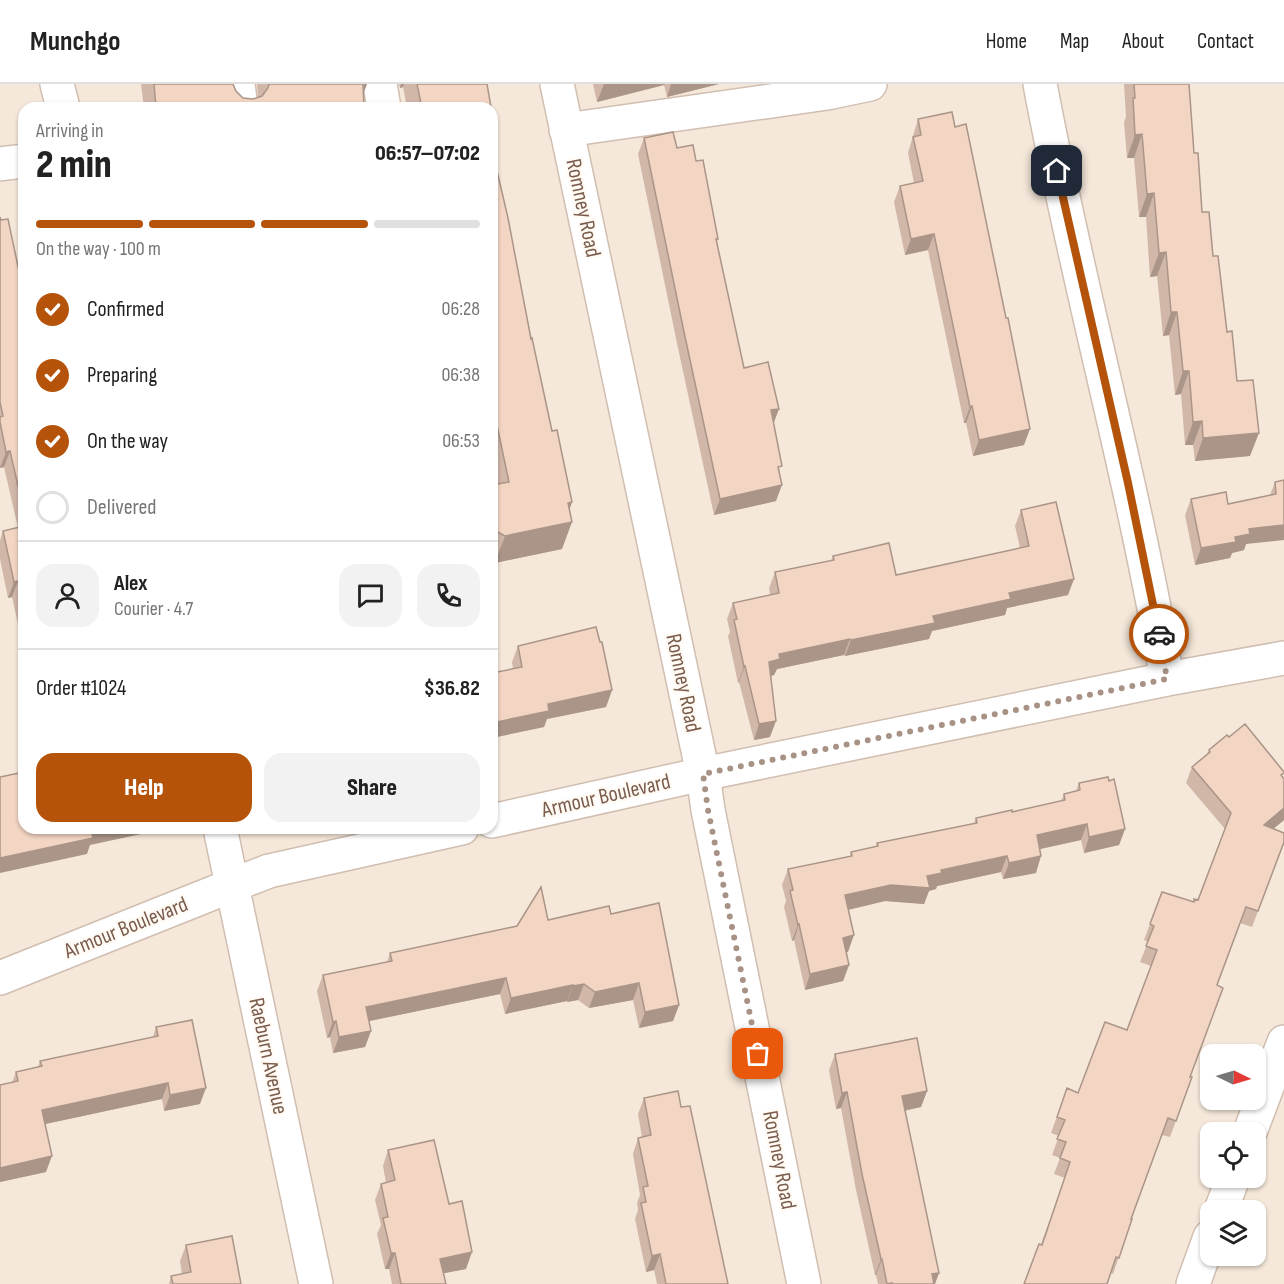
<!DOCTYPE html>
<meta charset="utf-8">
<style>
body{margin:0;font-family:"Sofia Sans Condensed",sans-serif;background:#f2f2f2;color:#222;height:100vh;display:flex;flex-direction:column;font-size:22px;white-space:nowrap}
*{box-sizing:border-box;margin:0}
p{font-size:20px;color:#767676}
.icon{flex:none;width:33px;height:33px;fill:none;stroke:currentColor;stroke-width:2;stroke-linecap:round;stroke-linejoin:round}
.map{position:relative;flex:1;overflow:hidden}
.panel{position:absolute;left:18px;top:18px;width:480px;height:732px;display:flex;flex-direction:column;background:#fff;border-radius:18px;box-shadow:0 2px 4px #0004}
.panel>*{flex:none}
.needle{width:39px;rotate:95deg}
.fabs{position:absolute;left:1200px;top:960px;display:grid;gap:12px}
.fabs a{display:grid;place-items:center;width:66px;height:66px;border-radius:12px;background:#fff;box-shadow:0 2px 4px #0004;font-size:30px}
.pin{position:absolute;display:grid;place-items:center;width:51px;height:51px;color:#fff;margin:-26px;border-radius:12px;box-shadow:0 3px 9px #0006}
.courier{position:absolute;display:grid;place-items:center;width:60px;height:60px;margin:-30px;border:4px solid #b45309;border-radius:50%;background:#fff;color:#222;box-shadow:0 2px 8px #0007}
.overview em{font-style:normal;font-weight:800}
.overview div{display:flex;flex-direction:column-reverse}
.overview{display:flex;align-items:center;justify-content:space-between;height:102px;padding:0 18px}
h1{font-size:39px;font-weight:800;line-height:45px}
.bar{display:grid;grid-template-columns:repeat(4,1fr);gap:9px 6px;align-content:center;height:72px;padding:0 18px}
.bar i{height:8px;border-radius:4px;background:#e0e0e0}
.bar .current{background:#b45309}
.bar p{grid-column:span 4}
.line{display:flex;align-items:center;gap:15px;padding:0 18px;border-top:2px solid #e0e0e0}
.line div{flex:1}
.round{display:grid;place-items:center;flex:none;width:63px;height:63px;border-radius:18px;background:#f2f2f2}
ol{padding:0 18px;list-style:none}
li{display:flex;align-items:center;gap:18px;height:66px}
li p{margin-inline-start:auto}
li .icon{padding:6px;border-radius:50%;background:#b45309;color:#fff;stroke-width:4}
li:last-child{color:#767676}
li i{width:33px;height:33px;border:3px solid #e0e0e0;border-radius:50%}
.button{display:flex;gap:12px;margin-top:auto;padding:12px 18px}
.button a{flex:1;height:69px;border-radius:18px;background:#b45309;color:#fff;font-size:24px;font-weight:800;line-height:69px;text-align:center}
.button a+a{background:#f2f2f2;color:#222}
header{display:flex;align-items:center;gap:36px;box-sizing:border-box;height:84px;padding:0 30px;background:#fff;border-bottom:2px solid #e0e0e0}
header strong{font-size:28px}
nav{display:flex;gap:33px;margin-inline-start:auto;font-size:21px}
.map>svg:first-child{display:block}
</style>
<header>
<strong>Munchgo</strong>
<nav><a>Home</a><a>Map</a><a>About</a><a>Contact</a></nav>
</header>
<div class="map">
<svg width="1284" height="1200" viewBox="0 0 1284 1200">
<rect width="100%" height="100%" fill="#fdf6ec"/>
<path fill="#f5e8da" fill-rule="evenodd" d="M0,0H1284V1200H0ZM24,24H492V744H24ZM1210,970H1256V1016H1210ZM1210,1048H1256V1094H1210ZM1210,1126H1256V1172H1210Z"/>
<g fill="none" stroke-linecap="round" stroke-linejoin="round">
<defs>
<path id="minor" d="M57,0L63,24
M238,0L241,24
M380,0L384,24
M557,0L703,690L708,726L804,1200
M1040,0C1077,199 1133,395 1167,595
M566,46L827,9L870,0
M0,80L24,77
M492,737L703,690L1167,595L1284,574
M220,744L316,1200
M0,894L233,801L269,787L462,744
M1250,1048L1284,958
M1221,1126L1233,1094
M1193,1200L1210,1153"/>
</defs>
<use href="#minor" stroke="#d1beb0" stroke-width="36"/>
<use href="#minor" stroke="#fff" stroke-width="33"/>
</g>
<path fill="#d1b7a8" d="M141,0H233L236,7L243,14L253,15L258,13L257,0H367L363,9L364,24H144Z
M399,0H487L491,23L490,24H407L403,3L400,4Z
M593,0H719L667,13L664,1L597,18Z
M1124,0H1189L1194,69L1202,128L1213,172L1250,372L1195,377L1193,361H1185L1181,310L1175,311L1169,251L1163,252L1157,192L1150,193L1146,133H1139L1134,74H1127L1124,38L1126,33Z
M918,35L1024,361L973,372L966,339H964L928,166L905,171L894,118L900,102L914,99L908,69Z
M644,54L677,64L696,77L718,155L717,158L744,284L773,339L780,389L776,417L714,431L678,264L638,70Z
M492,74L552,347L572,418L569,426L562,465L495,479L492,478V401H494L492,393Z
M0,133L24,211V567L12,513L8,514L0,475V456L3,447L18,444L4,383L0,384Z
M1284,396L1246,460L1244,466L1232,469L1230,474L1195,481L1185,431L1191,415L1228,420L1270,411L1275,398Z
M1021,426L1068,511L1007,524L1005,531L932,547L929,555L845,572L844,571L777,585L774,591L771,592L770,653L754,656L739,598L738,599L728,552L730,548L727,535L733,519L770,511L769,504L775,488L831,477L833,472L896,491L1020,464L1015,442Z
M518,562L612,606L606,623L547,635L544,643L492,654V589L513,585L512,578Z
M1229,653L1284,695V736L1273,745L1284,758L1252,843L1240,839L1217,901L1190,993L1186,1009L1170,1053L1162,1051L1131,1135H1132L1113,1190L1041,1160L1065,1094L1054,1090L1060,1074L1052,1071L1059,1052L1051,1049L1067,1004L1078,1009L1127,946L1151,882L1140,878L1148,858L1144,856L1162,808L1193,818L1198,816L1225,745L1186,699L1192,683L1207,670L1209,666Z
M1079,699L1125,745L1119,761L1084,769L1081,756L1040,765L1036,789L1003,795L1001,788L937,802L936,805L929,807L924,820L885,817L848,826V868H846L849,881L843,897L805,906L794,856L792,857L784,823L786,817L782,801L788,785L850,772L851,768L876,763L877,759L974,739L976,734L1012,728L1061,717L1064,710L1076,707Z
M611,830L679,921L673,937L639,944L633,916L589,924L578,916L567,918V917L505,930L500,910L369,937L371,947L365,963L333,969L330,953L327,954L317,907L323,891L387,878L390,869L548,836Z
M156,943L200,1020L164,1027L162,1015L45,1040L46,1088L0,1098V1001L12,999L16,988L38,983L40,977L153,953Z
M835,970L927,1007L921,1023L905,1027L935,1200H878L876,1191H875L856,1106L841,1024L836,1025L829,986Z
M644,1014L681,1023L728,1200H657L654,1186L646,1188L635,1135L638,1126L637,1119L640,1111L633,1070L638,1054L642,1053L638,1030Z
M388,1066L449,1120L466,1185L443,1189L446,1200H392L389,1185H385L377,1150L381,1141L375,1116L381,1100L386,1099L383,1082Z
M186,1161L241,1200H169L171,1192L182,1190L180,1177Z"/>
<path fill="#aa9588" d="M357,0H367L363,11Z
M401,0H404L403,3L400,4Z
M604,0H665L664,1L597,18Z
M671,0H719L667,13Z
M1142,50L1134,74H1127L1135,51Z
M1154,109L1146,133H1139L1147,110Z
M934,150L928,166L905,171L911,155Z
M1166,168L1157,192L1150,193L1159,169Z
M1171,228H1177L1169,251L1163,252Z
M1183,287H1189L1181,310L1175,311Z
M972,322L966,339H964L970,323Z
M779,325L773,341L771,326Z
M1202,337L1193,361H1185L1193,338Z
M1030,345L1024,361L973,372L979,356Z
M1259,349L1250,372L1195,377L1203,354Z
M10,367L4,383L0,384L6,368Z
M782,401L776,417L714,431L720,415Z
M572,418L565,439L572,438L562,465L495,479L505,452L568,419Z
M1284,441V456L1246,460L1244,466L1232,469L1230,474L1195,481L1201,464L1235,453L1249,445Z
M1074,495L1068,511L1007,524L1005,531L932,547L929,555L845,572L851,556L1009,509Z
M18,497L12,513L8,514L14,498Z
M850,555L844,571L777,585L774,591L763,594L769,578L779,570Z
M745,582L739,598L738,599L744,583Z
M612,606L606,623L547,635L544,643L492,654V639L548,620Z
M776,637L770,653L754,656L759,640Z
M1284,724V736L1258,758L1264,741Z
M1087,740L1081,756L1031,767L1037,751Z
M102,744H148L146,749L90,761L87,770L0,789V774L91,746Z
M1125,745L1119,761L1084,769L1089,753Z
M1007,772L1001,788L937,802L936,805L929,807L924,820L885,817L839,828L845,811L927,792L941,786Z
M1041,772L1036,789L1003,795L1009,779Z
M799,840L794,856L792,857L798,841Z
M854,851L848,868L837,870L843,854Z
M849,881L843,897L805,906L810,890Z
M506,894L500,910L360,939L366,923Z
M639,899L633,916L589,924L595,908Z
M584,900L578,916L567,918L573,902Z
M573,901L567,917L505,930L511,914Z
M679,921L673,937L639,944L645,928Z
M336,937L330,953L327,954L333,938Z
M371,947L365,963L333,969L339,953Z
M168,999L162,1015L36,1042L42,1026Z
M206,1004L200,1020L164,1027L170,1011Z
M927,1007L921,1023L896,1028L902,1012Z
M847,1008L841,1024L836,1025L842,1009Z
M52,1072L46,1088L0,1098V1084Z
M472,1168L466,1185L435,1191L440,1175Z
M391,1169H395L389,1185H385Z
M660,1170L654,1186L646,1188L652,1172Z
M881,1175H882L876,1191H875Z
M939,1189L935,1200H928L932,1190Z"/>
<path fill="#f3d5c3" stroke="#aa9588" stroke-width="1.5" d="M154,0H233L236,7L243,14L253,15L262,12L268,4L269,0H363L364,24H152L156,23Z
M417,0H487L491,23L485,24H422Z
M1134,0H1189L1194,69H1198L1202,128H1209L1213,172H1218L1227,248L1232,247L1237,297L1253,296L1259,349L1203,354L1202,337L1193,338L1189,287H1183L1177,228H1171L1166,168L1159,169L1154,109L1147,110L1142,50L1135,51L1133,14H1135Z
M952,28L955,43L966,40L1006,234H1008L1030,345L979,356L972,322L970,323L934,150L911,155L900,102L923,97L913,53L921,51L918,35Z
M673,48L677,64L693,61L696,77L703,76L718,155H716L744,284L768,278L779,325L771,326L782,382L778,383L782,401L720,415L684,248L644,54Z
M492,74H494L508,134L531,255L532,254L552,347L557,346L572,418L568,419L572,438L505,452L492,445V434L496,430L492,412V401L509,398L492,318Z
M0,133L1,136L8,135L24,211V428L10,367L6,368L0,338V333L3,332L0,318Z
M1284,396V441L1249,445L1250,450L1235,453L1236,458L1201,464L1191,415L1226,408L1228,420L1276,410L1275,398Z
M1056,418L1074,495L1009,509L1011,515L933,532L935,539L851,556L850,555L779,570L780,575L769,578L776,637L759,640L745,582L744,583L734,536L737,535L733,519L779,509L775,488L834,476L833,472L889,459L896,491L1029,462L1021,426Z
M24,442V524L18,497L14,498L3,447Z
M596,543L600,558H602L612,606L548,620L549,627L492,639V589L522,583L518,562Z
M1245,640L1284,688V689L1281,691L1284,695V724L1264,741L1284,749V758L1258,827L1246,823L1217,901L1223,904L1190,993H1192L1176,1037L1168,1034L1131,1135H1132L1119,1174L1116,1173L1107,1200H1024L1039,1160L1042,1161L1070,1078L1060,1074L1066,1058L1057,1055L1065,1036L1057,1033L1067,1004L1078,1009L1105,938L1127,946L1157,866L1146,862L1154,842L1150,840L1162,808L1194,818V815L1198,816L1231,729L1192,683L1210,668L1209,666L1227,651L1229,653Z
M24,688V744H102L91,746L93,754L0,774V693Z
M1108,693L1109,697L1114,695L1125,745L1089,753L1087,740L1037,751L1041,772L1009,779L1007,772L941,786L942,789L927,792L930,804L891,801L845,811L854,851L843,854L849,881L810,890L799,840L798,841L790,807L793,806L788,785L852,772L851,768L878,762L877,759L977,739L976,734L1012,726V728L1065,716L1064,710L1080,706L1079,699Z
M541,803L548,836L609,822L611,830L659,819L679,921L645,928L639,899L595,908L584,900L573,902V901L511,914L506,894L366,923L371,947L339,953L336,937L333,938L323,891L392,877L390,869L517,842Z
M192,936L206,1004L170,1011L168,999L42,1026L52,1072L0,1084V1001L18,997L16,988L42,982L40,977L158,952L156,943Z
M917,954L927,1007L902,1012L939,1189L932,1190L934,1200H892V1199L887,1200L882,1175H881L862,1090L847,1008L842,1009L835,970Z
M678,1007L681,1023L690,1022L728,1200H666L660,1170L652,1172L641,1119L646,1118L643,1103L648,1102L638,1054L651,1051L644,1014Z
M434,1056L449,1120L462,1117L472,1168L440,1175L446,1200H401L395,1169H391L383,1134L388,1133L381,1100L395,1096L388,1066Z
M232,1152L241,1200H173L171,1192L191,1188L186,1161Z"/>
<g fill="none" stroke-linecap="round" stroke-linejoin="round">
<path stroke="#a89285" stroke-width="6" stroke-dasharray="0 10.8" d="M758,970L708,726L703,690L1167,595L1159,550"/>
<path stroke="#b45309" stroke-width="8" d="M1057,87L1128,399L1159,550"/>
</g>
<g text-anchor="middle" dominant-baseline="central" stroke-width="4.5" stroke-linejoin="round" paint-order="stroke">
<g font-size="22" fill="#7a5c4d" stroke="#fffaf3">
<text transform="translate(583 124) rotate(78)">Romney Road</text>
<text transform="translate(683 599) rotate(78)">Romney Road</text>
<text transform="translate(606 712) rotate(-13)">Armour Boulevard</text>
<text transform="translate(126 844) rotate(-22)">Armour Boulevard</text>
<text transform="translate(268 972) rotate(78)">Raeburn Avenue</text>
<text transform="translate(779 1076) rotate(79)">Romney Road</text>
</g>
</g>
</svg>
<div class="fabs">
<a><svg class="needle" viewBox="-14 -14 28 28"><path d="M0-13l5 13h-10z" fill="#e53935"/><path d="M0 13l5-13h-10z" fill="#767676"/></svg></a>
<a><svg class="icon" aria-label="locate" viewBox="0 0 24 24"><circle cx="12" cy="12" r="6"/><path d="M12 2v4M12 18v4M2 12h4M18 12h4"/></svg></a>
<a><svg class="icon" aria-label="layers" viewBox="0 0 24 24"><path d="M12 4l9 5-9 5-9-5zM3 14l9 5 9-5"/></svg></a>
</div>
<div class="pin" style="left:758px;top:970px;background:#ea580c"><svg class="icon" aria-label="bag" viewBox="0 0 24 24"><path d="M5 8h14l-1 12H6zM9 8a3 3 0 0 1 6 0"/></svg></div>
<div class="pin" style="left:1057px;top:87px;background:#1f2937"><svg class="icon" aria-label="home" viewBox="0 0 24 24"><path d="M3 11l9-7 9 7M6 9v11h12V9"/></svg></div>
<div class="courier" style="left:1159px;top:550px"><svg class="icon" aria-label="car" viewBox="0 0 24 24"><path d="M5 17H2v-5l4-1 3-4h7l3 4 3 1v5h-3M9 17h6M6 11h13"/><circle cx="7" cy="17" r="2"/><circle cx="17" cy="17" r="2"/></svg></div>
<section class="panel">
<div class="overview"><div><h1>2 min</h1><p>Arriving in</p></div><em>06:57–07:02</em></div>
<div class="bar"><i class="current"></i><i class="current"></i><i class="current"></i><i></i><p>On the way · 100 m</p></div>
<ol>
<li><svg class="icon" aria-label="check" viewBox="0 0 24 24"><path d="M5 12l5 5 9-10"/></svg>Confirmed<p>06:28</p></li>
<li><svg class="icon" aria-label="check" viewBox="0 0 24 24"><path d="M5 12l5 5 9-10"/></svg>Preparing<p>06:38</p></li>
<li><svg class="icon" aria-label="check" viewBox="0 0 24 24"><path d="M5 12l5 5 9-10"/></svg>On the way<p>06:53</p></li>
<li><i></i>Delivered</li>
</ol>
<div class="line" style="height:108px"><a class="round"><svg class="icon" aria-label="person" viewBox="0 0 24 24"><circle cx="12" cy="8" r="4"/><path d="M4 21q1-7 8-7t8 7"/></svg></a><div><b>Alex</b><p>Courier · 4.7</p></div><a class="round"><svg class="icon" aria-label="chat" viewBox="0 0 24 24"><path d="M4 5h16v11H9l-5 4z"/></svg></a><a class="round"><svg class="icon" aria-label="phone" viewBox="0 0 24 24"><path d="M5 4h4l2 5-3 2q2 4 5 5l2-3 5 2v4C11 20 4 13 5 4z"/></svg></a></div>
<div class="line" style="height:78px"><div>Order #1024</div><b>$36.82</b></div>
<div class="button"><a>Help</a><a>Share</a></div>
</section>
</div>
